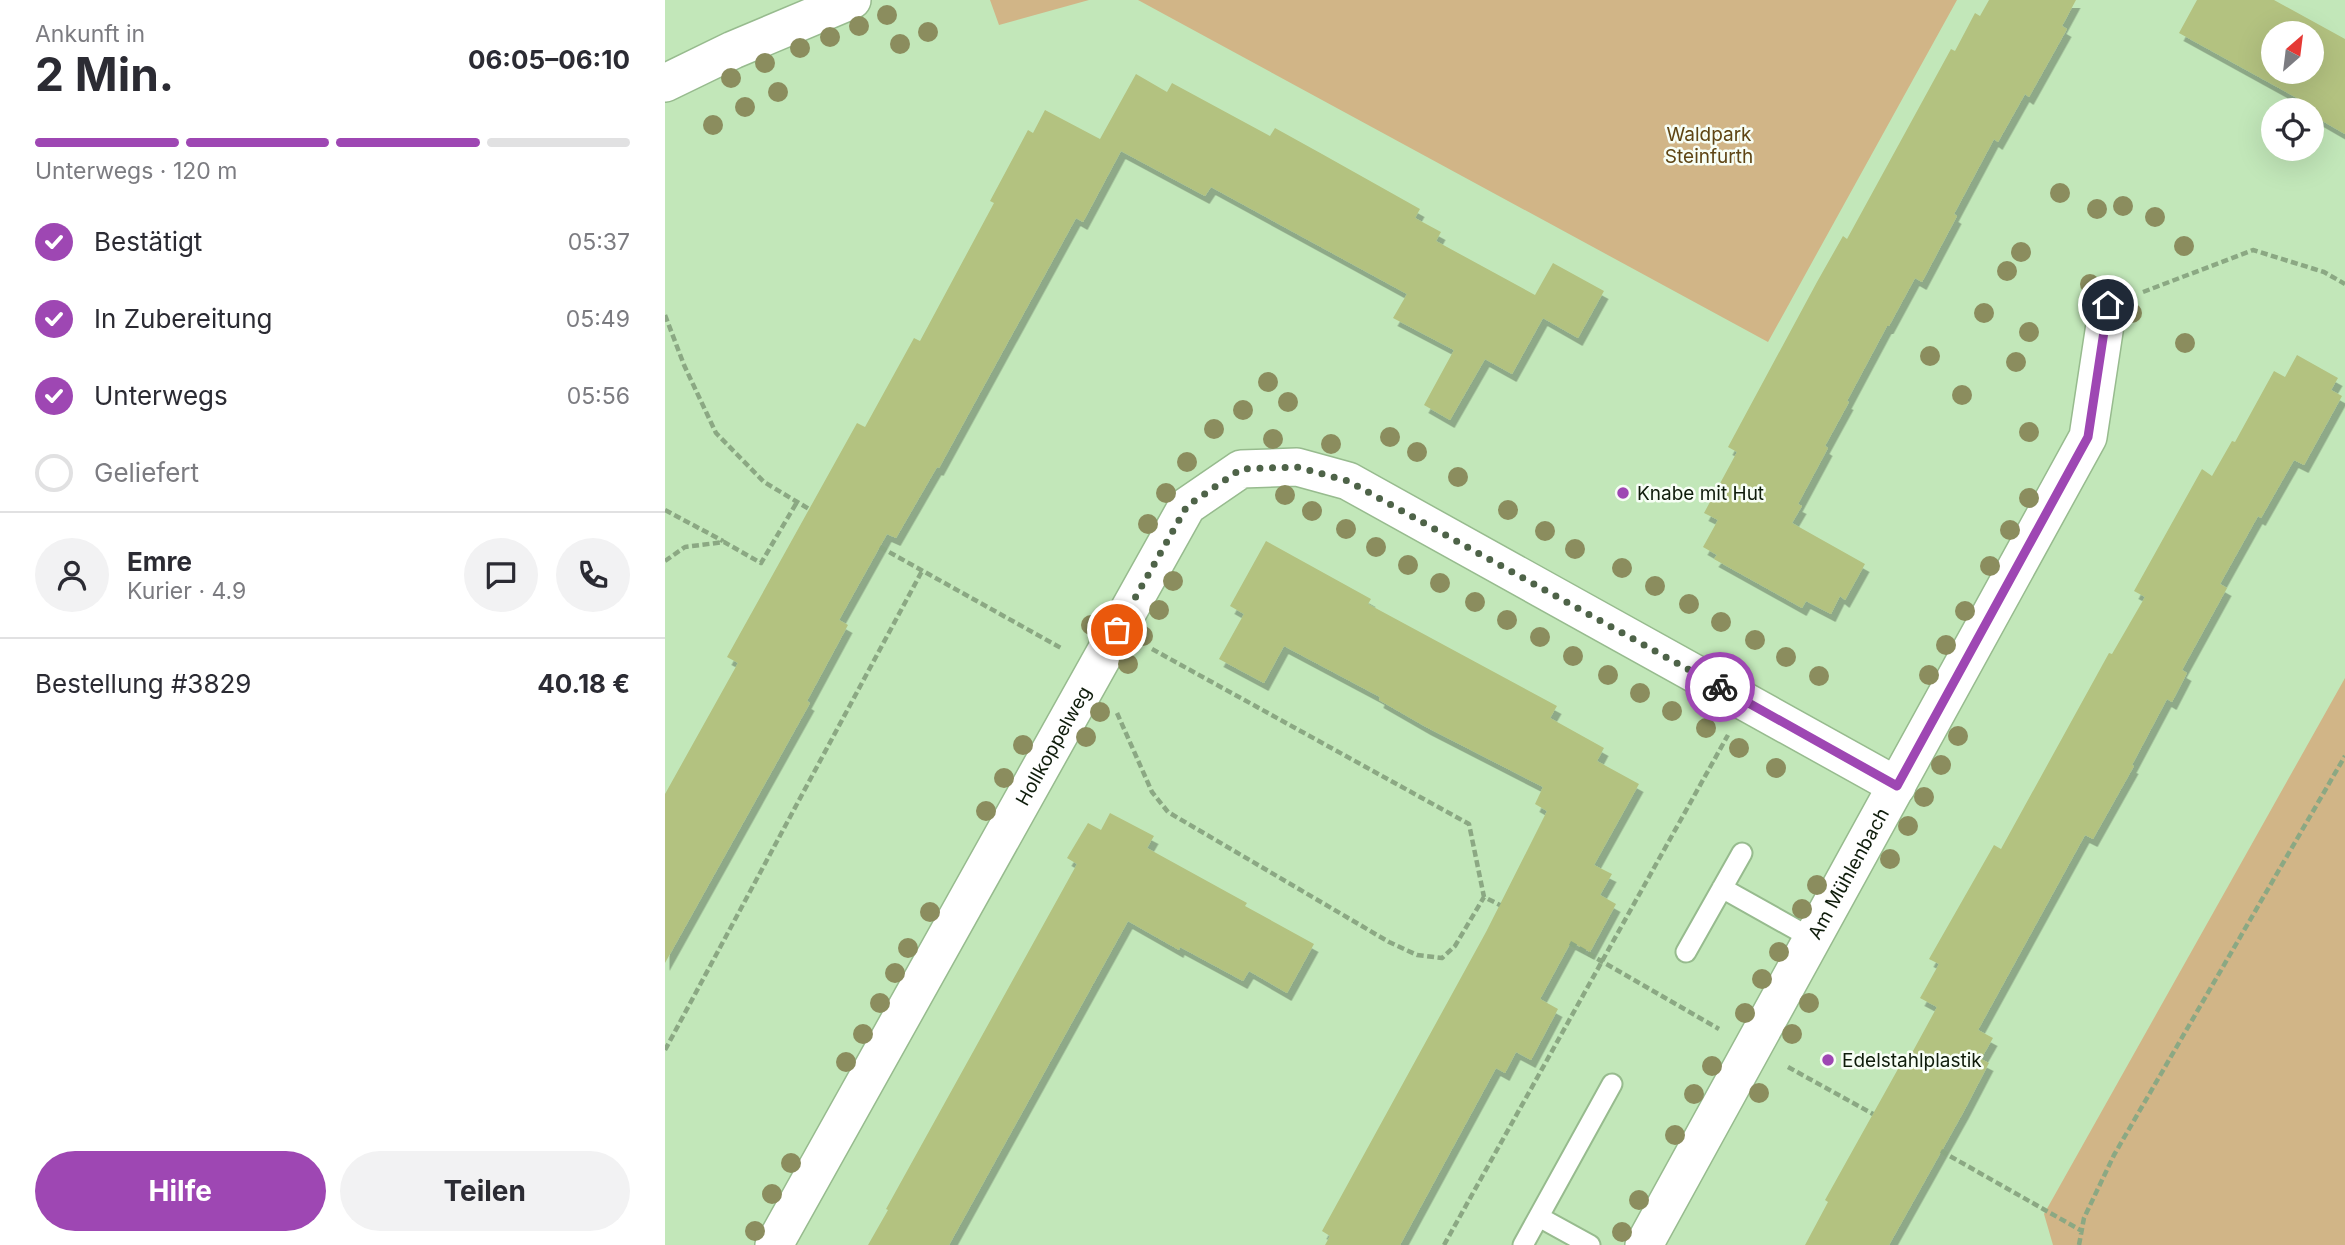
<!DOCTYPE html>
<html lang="de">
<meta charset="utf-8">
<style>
body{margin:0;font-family:Inter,sans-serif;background:#f2f2f3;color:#2b2b33;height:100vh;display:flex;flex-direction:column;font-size:26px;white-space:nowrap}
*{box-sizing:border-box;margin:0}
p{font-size:23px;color:#7c7c81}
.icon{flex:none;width:38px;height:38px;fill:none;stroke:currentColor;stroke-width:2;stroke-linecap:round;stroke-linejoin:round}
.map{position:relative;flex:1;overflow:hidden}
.side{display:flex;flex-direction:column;background:#fff;width:665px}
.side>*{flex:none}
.needle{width:46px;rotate:28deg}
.fabs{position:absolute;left:1596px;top:21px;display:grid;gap:14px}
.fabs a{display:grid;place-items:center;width:63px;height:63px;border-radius:50%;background:#fff;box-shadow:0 7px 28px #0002;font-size:35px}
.pin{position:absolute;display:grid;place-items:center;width:60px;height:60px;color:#fff;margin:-30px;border:4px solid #fff;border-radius:50%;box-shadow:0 2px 7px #0007}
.courier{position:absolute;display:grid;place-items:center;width:70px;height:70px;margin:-35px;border:5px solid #9e47b3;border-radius:50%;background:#fff;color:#222;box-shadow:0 2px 9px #0007}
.headline em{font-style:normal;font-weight:700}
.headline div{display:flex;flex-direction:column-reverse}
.headline{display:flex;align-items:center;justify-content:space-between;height:119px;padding:0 35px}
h1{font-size:46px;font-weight:700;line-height:52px}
.bar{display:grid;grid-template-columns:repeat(4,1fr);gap:10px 7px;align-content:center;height:84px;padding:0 35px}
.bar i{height:9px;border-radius:5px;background:#e1e1e2}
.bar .active{background:#9e47b3}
.bar p{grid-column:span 4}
.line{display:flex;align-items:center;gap:18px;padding:0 35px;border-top:2px solid #e1e1e2}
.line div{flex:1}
.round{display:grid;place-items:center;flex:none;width:74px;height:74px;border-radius:37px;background:#f2f2f3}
ol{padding:0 35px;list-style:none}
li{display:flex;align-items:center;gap:21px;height:77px}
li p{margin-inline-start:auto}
li .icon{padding:7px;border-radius:50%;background:#9e47b3;color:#fff;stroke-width:4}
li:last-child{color:#7c7c81}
li i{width:38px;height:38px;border:4px solid #e1e1e2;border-radius:50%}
.primary-button{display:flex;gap:14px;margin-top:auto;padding:14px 35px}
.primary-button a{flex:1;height:80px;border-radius:42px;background:#9e47b3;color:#fff;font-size:28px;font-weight:700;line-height:80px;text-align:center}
.primary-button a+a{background:#f2f2f3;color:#2b2b33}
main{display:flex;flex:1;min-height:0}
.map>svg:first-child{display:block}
</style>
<main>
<section class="side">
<div class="headline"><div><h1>2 Min.</h1><p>Ankunft in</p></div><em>06:05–06:10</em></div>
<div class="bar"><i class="active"></i><i class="active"></i><i class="active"></i><i></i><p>Unterwegs · 120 m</p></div>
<ol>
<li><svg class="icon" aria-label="check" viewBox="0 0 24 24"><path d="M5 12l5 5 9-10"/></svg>Bestätigt<p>05:37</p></li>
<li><svg class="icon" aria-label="check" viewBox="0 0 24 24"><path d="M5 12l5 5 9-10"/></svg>In Zubereitung<p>05:49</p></li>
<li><svg class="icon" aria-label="check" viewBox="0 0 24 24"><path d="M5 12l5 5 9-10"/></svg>Unterwegs<p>05:56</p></li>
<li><i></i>Geliefert</li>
</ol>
<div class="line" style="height:126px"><a class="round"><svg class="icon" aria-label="person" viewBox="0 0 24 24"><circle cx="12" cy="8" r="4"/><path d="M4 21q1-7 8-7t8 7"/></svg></a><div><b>Emre</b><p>Kurier · 4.9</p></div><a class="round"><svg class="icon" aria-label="chat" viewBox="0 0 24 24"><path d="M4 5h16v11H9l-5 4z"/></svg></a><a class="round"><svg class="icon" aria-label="phone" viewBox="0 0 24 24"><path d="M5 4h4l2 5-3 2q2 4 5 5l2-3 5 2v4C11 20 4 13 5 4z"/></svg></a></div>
<div class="line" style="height:91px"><div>Bestellung #3829</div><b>40.18 €</b></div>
<div class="primary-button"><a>Hilfe</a><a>Teilen</a></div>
</section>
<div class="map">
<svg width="1680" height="1245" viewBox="0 0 1680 1245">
<defs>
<filter id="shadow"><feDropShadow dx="4.5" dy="8" stdDeviation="0" flood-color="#0004"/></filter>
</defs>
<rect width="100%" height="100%" fill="#c2e7b9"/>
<path fill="#d1b587" d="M325,0H424L334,25Z
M473,0H1292L1103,342Z
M1680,678V1245H1388L1379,1214Z"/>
<path fill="#b3c280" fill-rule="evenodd" filter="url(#shadow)" d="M1324,0H1411L1397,26L1402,29L1364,97L1360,94L1333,142L1329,139L1289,214L1292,216L1257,282L1250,278L1224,326H1222L1182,401L1184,402L1160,446L1163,448L1133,504L1137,506L1127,523L1200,564L1180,600L1175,596L1166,614L1141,601L1137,608L1049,559L1052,555L1038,547L1053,520L1039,513L1072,452L1063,447L1152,282L1178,236L1182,239L1286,49L1290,51L1310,13L1315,16Z
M1532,0H1609L1680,39V134L1647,115V110H1637L1628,105L1632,98L1514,33ZM1608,33H1647V72H1608Z
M471,74L502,92L507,83L605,136L610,128L657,154L755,209L750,218L776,232L771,241L870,295L888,263L939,291L913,338L878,318L847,374L820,359L785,420L759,405L789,350L728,318L742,294L546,187L540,196L456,151L418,222L411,218L274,468L272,467L231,538L222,534L174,620L183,625L142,701L145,703L0,963V794L73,663L62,657L192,423L200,427L249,338L255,341L329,203L325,201L363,130L368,133L380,110L435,139Z
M1632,355L1673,378L1666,390L1677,396L1639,465L1629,460L1596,518L1593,516L1555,584L1562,588L1517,670L1522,673L1507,702L1502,699L1467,765L1469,766L1428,839L1420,835L1313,1030L1328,1038L1316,1059L1324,1063L1299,1111L1224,1245H1140L1163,1202L1160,1200L1238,1060L1242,1062L1272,1007L1255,998L1274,964L1264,959L1329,845L1336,849L1444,653L1447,654L1480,597L1469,591L1537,469L1547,476L1567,441L1570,442L1609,371L1620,377Z
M601,541L706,599L703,604L892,706L885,718L939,748L932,761L974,784L929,865L947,874L935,895L951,904L925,952L906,942L875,999L893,1009L866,1060L851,1052L840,1073L831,1068L735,1245H660L665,1236L657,1231L821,932L871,833L882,811L870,804L878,787L761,727L714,700L715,697L619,646L599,683L554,659L579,614L565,606Z
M445,813L489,836L482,848L582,903L580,906L649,944L622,993L584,971L578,981L515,947L514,950L463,921L284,1245H203L223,1210L221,1209L412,864L402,858L423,823L436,830Z"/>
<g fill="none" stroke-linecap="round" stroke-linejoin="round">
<defs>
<path id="lane" d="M1057,888L1148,939
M1021,952L1077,853
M874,1217L925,1245
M858,1245L947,1084"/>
<g id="street">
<path d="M0,83L68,50L187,0"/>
<path id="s1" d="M109,1245L522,506L576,469L632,467L683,481L1232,786"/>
<path id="s2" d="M979,1245L1423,437L1443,305"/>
</g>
</defs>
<use href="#lane" stroke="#97bb8e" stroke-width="23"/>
<use href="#street" stroke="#97bb8e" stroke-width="40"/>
<path stroke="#8ba883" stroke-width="4.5" stroke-dasharray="7 3.5" stroke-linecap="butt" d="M1478,292L1588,250L1659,272L1680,284
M0,315L19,365L51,433L99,482L144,509
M0,510L58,541
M215,547L396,648
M0,561L20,547L59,542L96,563L132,502
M487,649L804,824L819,897L835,905
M452,713L487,792L503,812L724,942L752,955L777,958L790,946L819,897
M905,943L1054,1029
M0,1050L257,571
M1123,1067L1208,1114
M1276,1151L1417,1231
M779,1245L1063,735
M1414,1245L1419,1218L1449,1155L1680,756"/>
<use href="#lane" stroke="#fff" stroke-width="19"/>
<use href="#street" stroke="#fff" stroke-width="37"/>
</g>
<g fill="#8b8d5e">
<circle cx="222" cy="15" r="10"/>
<circle cx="194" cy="26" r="10"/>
<circle cx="263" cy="32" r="10"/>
<circle cx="165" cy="37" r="10"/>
<circle cx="235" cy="44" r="10"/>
<circle cx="135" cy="48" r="10"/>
<circle cx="100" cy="63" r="10"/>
<circle cx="66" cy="78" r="10"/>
<circle cx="113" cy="92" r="10"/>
<circle cx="80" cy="107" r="10"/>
<circle cx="48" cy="125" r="10"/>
<circle cx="1395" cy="193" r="10"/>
<circle cx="1458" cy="206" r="10"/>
<circle cx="1432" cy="209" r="10"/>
<circle cx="1490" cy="217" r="10"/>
<circle cx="1519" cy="246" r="10"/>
<circle cx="1356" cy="252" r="10"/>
<circle cx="1342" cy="271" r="10"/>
<circle cx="1425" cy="284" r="10"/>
<circle cx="1319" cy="313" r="10"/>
<circle cx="1467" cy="313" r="10"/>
<circle cx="1364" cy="332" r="10"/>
<circle cx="1520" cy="343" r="10"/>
<circle cx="1265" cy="356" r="10"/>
<circle cx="1351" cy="362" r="10"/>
<circle cx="603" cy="382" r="10"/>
<circle cx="1297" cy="395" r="10"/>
<circle cx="623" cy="402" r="10"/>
<circle cx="578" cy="410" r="10"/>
<circle cx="549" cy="429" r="10"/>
<circle cx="1364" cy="432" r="10"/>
<circle cx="725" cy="437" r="10"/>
<circle cx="608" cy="439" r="10"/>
<circle cx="666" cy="444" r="10"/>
<circle cx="752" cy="452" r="10"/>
<circle cx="522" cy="462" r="10"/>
<circle cx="793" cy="477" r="10"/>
<circle cx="501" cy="493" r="10"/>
<circle cx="620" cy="495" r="10"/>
<circle cx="1364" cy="498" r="10"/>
<circle cx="843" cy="510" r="10"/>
<circle cx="647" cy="511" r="10"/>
<circle cx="483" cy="524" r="10"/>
<circle cx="681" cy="529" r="10"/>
<circle cx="1345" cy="530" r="10"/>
<circle cx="880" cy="531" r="10"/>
<circle cx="711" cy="547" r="10"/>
<circle cx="910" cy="549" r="10"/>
<circle cx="743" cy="565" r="10"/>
<circle cx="1325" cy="566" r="10"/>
<circle cx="957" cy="568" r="10"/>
<circle cx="508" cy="581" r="10"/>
<circle cx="775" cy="583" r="10"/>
<circle cx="990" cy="586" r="10"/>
<circle cx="810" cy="602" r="10"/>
<circle cx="1024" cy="604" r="10"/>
<circle cx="494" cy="610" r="10"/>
<circle cx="1300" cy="611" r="10"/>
<circle cx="842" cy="620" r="10"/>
<circle cx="1056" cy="622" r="10"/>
<circle cx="426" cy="625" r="10"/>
<circle cx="478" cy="636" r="10"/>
<circle cx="875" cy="637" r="10"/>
<circle cx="1090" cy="640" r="10"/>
<circle cx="1281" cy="645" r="10"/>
<circle cx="908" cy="656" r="10"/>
<circle cx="1121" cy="657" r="10"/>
<circle cx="463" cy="664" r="10"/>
<circle cx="943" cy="675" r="10"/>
<circle cx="1264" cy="675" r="10"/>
<circle cx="1154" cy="676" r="10"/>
<circle cx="975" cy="693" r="10"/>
<circle cx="1007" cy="711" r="10"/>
<circle cx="435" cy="712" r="10"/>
<circle cx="1041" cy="728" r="10"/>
<circle cx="1293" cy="736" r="10"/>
<circle cx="421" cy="737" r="10"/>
<circle cx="358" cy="745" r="10"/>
<circle cx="1074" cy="748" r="10"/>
<circle cx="1276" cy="765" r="10"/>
<circle cx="1111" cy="768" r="10"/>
<circle cx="339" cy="778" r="10"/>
<circle cx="1259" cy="797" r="10"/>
<circle cx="321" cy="811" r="10"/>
<circle cx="1243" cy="826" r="10"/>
<circle cx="1225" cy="859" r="10"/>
<circle cx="1152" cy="885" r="10"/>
<circle cx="1137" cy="909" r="10"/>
<circle cx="265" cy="912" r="10"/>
<circle cx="243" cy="948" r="10"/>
<circle cx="1114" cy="952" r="10"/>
<circle cx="230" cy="973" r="10"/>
<circle cx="1097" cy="979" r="10"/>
<circle cx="215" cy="1003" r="10"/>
<circle cx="1144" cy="1003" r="10"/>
<circle cx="1080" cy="1013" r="10"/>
<circle cx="198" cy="1034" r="10"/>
<circle cx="1127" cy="1034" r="10"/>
<circle cx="181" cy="1062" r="10"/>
<circle cx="1047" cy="1066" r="10"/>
<circle cx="1094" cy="1093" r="10"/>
<circle cx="1029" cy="1094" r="10"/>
<circle cx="1010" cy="1135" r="10"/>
<circle cx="126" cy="1163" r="10"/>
<circle cx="107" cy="1194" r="10"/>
<circle cx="974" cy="1200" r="10"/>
<circle cx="90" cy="1231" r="10"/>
<circle cx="957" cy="1232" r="10"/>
</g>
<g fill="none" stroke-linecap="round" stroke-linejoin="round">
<path stroke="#4e6348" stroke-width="7" stroke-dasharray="0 12.6" d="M452,630L522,506L576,469L632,467L683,481L1055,687"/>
<path stroke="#9e47b3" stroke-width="9" d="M1055,687L1232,786L1423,437L1443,305"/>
</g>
<g fill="#9e47b3" stroke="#f7fef5" stroke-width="2.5">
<circle cx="958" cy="493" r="7"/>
<circle cx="1163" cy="1060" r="7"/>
</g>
<g text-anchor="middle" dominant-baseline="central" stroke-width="5" stroke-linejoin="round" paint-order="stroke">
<g font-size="19" fill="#5e4413" stroke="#f7fef5">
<text x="1044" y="134">Waldpark<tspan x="1044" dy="22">Steinfurth</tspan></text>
</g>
<g font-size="19" fill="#0f1c0b" stroke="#f7fef5" text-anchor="start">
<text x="972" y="493">Knabe mit Hut</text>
<text x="1177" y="1060">Edelstahlplastik</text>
</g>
<g font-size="19" fill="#0f1c0b" stroke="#f7fef5">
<text stroke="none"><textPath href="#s1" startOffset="572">Hollkoppelweg</textPath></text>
<text stroke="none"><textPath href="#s2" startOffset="424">Am Mühlenbach</textPath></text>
</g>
</g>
</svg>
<div class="fabs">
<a><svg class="needle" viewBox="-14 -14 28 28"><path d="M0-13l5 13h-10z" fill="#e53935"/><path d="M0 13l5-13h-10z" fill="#7c7c81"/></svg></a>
<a><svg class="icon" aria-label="locate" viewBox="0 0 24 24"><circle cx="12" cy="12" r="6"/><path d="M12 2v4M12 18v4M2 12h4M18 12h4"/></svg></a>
</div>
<div class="pin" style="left:452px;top:630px;background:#ea580c"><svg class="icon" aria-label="bag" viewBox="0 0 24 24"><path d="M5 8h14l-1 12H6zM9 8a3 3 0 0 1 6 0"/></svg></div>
<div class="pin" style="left:1443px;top:305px;background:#1f2937"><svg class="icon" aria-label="home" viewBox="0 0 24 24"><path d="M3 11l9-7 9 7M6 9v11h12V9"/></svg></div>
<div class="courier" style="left:1055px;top:687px"><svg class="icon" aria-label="bike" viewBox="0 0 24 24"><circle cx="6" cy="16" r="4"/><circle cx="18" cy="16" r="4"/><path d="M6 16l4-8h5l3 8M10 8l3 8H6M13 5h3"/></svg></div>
</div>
</main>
